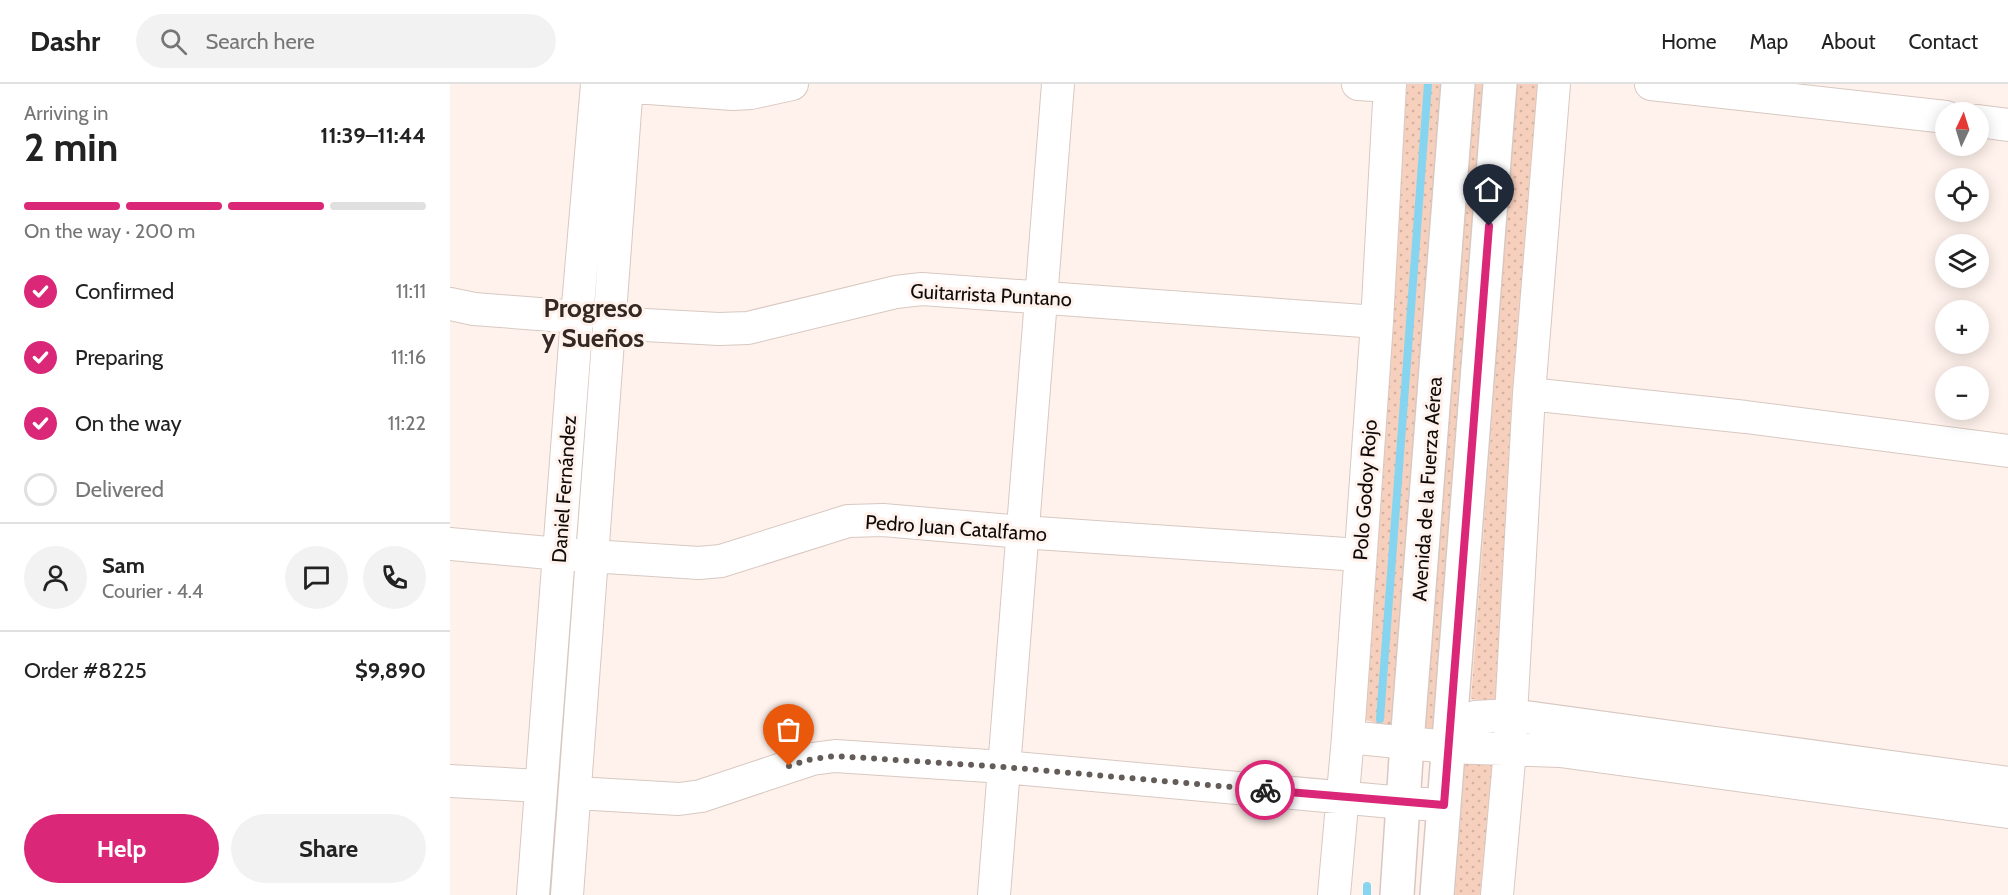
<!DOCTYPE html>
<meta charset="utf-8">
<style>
body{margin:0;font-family:Cabin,sans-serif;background:#f2f2f2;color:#222;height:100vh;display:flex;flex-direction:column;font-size:22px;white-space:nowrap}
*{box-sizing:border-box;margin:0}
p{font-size:20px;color:#767676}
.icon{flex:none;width:33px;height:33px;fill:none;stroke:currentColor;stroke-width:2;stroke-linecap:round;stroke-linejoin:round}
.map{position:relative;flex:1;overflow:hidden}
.panel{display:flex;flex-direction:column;background:#fff;width:450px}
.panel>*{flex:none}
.needle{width:39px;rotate:4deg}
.buttons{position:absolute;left:1485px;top:18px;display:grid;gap:12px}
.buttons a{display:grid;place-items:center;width:54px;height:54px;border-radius:50%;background:#fff;box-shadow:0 3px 15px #0003;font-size:30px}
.pin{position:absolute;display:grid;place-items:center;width:51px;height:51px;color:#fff;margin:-62px -26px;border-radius:50% 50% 50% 0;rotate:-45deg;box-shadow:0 0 6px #0007}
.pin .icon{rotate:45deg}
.courier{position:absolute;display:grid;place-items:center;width:60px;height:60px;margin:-30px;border:4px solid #db2777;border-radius:50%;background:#fff;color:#222;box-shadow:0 2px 8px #0007}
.summary em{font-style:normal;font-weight:700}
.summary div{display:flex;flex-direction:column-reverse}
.summary{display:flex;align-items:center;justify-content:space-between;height:102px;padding:0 24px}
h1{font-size:39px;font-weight:700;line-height:45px}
.bar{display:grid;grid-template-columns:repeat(4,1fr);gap:9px 6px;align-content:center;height:72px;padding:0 24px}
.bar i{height:8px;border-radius:4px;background:#e0e0e0}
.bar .selected{background:#db2777}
.bar p{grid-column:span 4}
.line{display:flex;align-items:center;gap:15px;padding:0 24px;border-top:2px solid #e0e0e0}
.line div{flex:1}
.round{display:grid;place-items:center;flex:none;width:63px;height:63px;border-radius:32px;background:#f2f2f2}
ol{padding:0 24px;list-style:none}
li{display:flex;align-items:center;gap:18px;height:66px}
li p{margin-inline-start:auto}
li .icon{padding:6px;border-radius:50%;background:#db2777;color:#fff;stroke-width:4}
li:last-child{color:#767676}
li i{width:33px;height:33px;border:3px solid #e0e0e0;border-radius:50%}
.button{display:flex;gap:12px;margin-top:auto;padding:12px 24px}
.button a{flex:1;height:69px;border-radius:36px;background:#db2777;color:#fff;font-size:24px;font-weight:700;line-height:69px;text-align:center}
.button a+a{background:#f2f2f2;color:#222}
header{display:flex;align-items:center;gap:36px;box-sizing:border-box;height:84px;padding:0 30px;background:#fff;border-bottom:2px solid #e0e0e0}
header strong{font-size:28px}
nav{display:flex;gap:33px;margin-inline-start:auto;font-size:21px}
.search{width:420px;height:54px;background:#f2f2f2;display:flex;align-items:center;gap:15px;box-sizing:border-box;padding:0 21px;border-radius:33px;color:#767676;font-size:22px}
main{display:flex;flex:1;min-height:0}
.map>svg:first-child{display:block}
</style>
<header>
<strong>Dashr</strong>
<div class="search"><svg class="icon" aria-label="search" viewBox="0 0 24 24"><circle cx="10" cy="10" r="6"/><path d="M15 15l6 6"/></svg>Search here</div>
<nav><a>Home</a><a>Map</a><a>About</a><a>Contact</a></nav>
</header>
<main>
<section class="panel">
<div class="summary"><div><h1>2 min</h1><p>Arriving in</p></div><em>11:39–11:44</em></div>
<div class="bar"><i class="selected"></i><i class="selected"></i><i class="selected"></i><i></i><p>On the way · 200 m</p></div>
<ol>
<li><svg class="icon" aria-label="check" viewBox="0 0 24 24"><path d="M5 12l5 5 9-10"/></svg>Confirmed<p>11:11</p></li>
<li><svg class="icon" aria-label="check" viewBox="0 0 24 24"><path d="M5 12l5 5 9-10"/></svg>Preparing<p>11:16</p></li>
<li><svg class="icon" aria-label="check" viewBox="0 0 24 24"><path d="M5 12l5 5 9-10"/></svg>On the way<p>11:22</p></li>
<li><i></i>Delivered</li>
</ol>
<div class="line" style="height:108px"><a class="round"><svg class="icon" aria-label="person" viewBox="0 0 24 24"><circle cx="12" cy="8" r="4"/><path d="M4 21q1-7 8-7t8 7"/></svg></a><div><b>Sam</b><p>Courier · 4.4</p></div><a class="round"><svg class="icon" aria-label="chat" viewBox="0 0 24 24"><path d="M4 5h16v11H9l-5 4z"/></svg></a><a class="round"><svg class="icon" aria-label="phone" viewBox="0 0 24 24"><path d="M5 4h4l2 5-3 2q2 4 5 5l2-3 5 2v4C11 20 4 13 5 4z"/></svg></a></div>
<div class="line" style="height:78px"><div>Order #8225</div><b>$9,890</b></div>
<div class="button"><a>Help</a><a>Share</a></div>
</section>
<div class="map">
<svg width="1558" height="811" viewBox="0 0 1558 811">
<defs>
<pattern id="grass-dots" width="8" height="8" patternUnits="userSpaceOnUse" patternTransform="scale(1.5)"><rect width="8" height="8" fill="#f7d0bd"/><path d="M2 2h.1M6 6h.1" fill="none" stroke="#d3b1a1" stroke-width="1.8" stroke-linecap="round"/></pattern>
</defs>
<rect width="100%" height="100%" fill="#fff2ec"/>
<path fill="url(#grass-dots)" d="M957,0H993L944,643L910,635Z
M1025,0H1034L984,644H975Z
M1067,0H1092L1053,619L1021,615Z
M120,494L128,495L104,811H96Z
M1015,678L1044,680L1034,811H1005Z"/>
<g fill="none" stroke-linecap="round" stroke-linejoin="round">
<path stroke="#86d5f0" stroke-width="8" d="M930,635L978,0
M917,811V802"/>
<defs>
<path id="minor" d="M908,0L940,2
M1201,0L1496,33
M156,1L283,10L301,9L342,0
M1528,37L1558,41
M0,220L24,225L127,233
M158,239L269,245L298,244L446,208L472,205L927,238
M1079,310L1296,333L1558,367
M0,460L110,470L249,479L271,477L398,437L433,436L572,448L910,471
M898,653L998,663L1110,667L1558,728
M998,663L1025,633L1061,631L1558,699
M0,697L91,702
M126,709L229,715L251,712L362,675L385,672L554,683L954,719L994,721
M83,811L127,233L147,0
M117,811L177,0
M544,811L608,0
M884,811L898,653L927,238L940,0
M1047,811L1060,666L1061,631L1079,310L1104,0"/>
<path id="major" d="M947,811L957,659L1008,0
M987,811L1050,0"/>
</defs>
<use href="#minor" stroke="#d8c8c1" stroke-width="34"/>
<use href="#major" stroke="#d8c8c1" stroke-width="36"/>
<use href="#minor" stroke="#fff" stroke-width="32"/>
<use href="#major" stroke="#fff" stroke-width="33"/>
</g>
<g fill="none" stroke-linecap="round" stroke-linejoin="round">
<path stroke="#645c58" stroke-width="6" stroke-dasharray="0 10.8" d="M339,682L362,675L385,672L554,683L815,706"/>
<path stroke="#db2777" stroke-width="8" d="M815,706L994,721L1039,142"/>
</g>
<g text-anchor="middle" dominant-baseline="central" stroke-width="6" stroke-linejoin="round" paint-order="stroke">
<g font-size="20" fill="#100b09" stroke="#fff2ec">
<text transform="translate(541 211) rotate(3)">Guitarrista Puntano</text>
<text transform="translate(114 405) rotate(-86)">Daniel Fernández</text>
<text transform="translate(977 405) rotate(-86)">Avenida de la Fuerza Aérea</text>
<text transform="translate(915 406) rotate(-86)">Polo Godoy Rojo</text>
<text transform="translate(506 444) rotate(4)">Pedro Juan Catalfamo</text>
</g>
<g font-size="26" font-weight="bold" fill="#342823" stroke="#fff2ec">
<text x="143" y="224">Progreso<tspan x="143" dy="30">y Sueños</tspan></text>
</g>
</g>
</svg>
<div class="buttons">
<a><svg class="needle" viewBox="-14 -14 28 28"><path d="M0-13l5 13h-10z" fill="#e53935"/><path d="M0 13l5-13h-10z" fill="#767676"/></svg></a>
<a><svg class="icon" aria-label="locate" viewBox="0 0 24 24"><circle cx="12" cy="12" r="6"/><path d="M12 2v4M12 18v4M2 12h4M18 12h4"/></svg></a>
<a><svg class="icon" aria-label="layers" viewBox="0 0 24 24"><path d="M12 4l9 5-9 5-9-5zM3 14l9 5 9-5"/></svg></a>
<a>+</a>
<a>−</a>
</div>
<div class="pin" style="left:339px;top:682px;background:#ea580c"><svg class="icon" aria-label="bag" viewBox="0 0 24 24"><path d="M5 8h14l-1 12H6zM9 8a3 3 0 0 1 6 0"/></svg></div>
<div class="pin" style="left:1039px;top:142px;background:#1f2937"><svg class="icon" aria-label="home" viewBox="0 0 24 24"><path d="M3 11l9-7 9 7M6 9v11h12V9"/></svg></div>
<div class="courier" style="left:815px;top:706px"><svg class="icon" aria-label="bike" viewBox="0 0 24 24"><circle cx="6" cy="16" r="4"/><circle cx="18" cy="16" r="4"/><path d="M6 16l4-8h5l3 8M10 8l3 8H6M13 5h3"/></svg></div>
</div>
</main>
